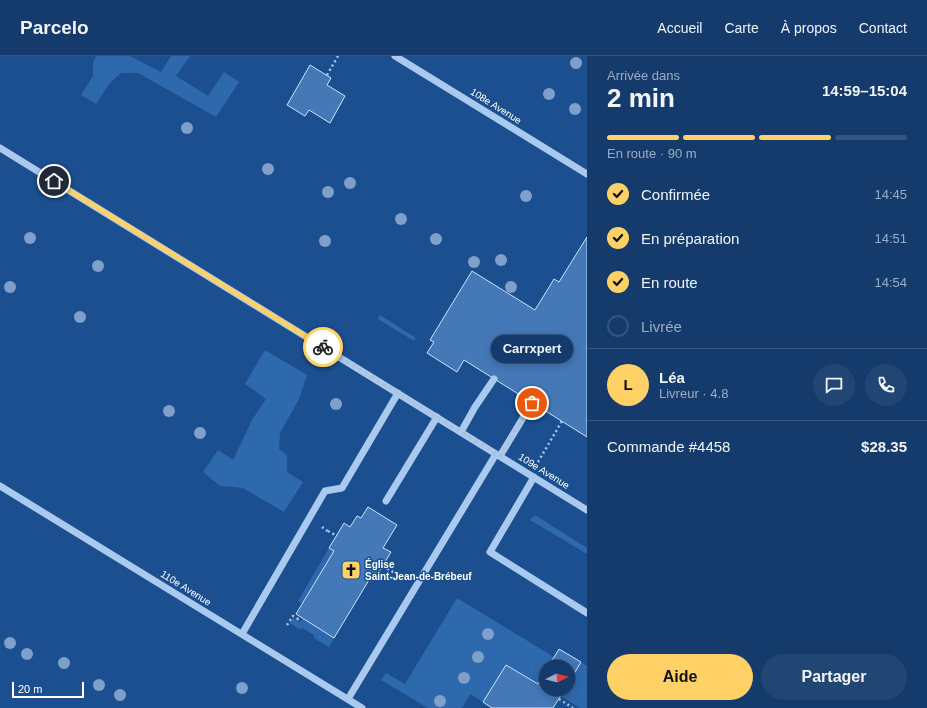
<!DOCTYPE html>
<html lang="fr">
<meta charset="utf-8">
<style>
body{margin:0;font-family:Helvetica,sans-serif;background:#214673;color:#f1f3f6;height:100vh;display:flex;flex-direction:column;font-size:15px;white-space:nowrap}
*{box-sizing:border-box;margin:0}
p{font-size:13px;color:#9dadc1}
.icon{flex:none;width:22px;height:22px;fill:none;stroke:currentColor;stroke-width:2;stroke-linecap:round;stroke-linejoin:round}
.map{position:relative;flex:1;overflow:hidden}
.side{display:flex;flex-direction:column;background:#143b6b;width:340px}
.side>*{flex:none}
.needle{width:26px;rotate:84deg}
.fabs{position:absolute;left:539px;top:604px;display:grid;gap:8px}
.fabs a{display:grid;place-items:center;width:36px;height:36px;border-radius:50%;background:#143b6b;box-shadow:0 2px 10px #0003,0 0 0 1px #33557e;font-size:20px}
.scale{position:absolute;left:12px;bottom:10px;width:72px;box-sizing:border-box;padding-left:4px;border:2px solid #fff;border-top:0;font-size:11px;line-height:14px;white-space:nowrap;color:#fff;-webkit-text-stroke:3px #1b4f8f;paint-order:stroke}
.pin{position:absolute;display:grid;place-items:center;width:34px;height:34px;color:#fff;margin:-17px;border:2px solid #fff;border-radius:50%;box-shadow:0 1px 4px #0007}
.courier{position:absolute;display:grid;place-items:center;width:40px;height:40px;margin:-20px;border:3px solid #ffd166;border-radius:50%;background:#fff;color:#222;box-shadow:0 1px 5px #0007}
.bubble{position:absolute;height:28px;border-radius:14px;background:#143b6b;box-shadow:0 2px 10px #0003,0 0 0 1px #33557e;font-size:13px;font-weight:700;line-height:28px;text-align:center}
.overview em{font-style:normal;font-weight:700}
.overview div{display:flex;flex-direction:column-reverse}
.overview{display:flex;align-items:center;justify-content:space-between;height:68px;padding:0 20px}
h1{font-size:26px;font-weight:700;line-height:30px}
.bar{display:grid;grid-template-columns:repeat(4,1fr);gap:6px 4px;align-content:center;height:48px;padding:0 20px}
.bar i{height:5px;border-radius:3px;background:#33557e}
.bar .selected{background:#ffd166}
.bar p{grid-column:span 4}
.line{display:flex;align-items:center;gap:10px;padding:0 20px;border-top:1px solid #33557e}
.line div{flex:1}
.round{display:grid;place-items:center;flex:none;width:42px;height:42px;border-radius:21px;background:#214673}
ol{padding:0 20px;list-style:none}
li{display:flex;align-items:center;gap:12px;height:44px}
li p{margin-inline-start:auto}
li .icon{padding:4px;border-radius:50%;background:#ffd166;color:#111;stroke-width:4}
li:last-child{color:#9dadc1}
li i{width:22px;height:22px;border:2px solid #33557e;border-radius:50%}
.action{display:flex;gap:8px;margin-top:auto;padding:8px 20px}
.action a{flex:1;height:46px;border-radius:24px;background:#ffd166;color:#111;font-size:16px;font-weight:700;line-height:46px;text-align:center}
.action a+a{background:#214673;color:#f1f3f6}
header{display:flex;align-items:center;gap:24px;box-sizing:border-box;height:56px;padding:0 20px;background:#143b6b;border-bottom:1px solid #33557e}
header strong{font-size:19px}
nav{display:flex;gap:22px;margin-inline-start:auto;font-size:14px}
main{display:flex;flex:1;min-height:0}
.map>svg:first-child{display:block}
</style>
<header>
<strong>Parcelo</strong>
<nav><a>Accueil</a><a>Carte</a><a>À propos</a><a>Contact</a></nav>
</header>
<main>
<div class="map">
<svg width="587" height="652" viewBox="0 0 587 652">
<rect width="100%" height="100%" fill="#1b4f8f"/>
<path fill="#2e69ad" d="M96,0H130L161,16L171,0H190L176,20L208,40L224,16L239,26L216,61L138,17H121L109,28L96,48L81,39L93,20V7Z
M380,259L416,282L414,285L378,263Z
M265,294L307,319L299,343L280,377L279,393L287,399V416L303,426L284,456L243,432L220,430L203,416L218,394L233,404L252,364L266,343L245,328Z
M535,459L587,492V498L530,464Z
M329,492L334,495L302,547L298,545Z
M457,542L554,601L548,611H546V614L538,628L506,609L483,646L470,638L462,652H428L381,624L386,617L405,628Z
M293,562L300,566L303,562L334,582L329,591L314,582V579L302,572L300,574L290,567Z
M581,606L587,610V652H580L560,640L565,633H568V628Z"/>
<path fill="#4478b7" stroke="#cfe3fa" d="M310,9L331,22L327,29L345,40L330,67L309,54L305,60L287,49Z
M587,181V381L464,304L457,316L427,297L434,286L430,284L472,215L535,254L554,223L559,226Z
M368,451L397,469L383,492L391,496L376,521L372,519L334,582L296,558L334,495L329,492L344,467L350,471L357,460L361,462Z
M559,593L581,606L568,628V611H548Z
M506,609L538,628L546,614V633H565L553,652H492L483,646Z"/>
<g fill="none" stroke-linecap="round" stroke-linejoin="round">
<path stroke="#a9c9ee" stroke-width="2.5" stroke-dasharray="2 3" stroke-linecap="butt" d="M327,19L338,0
M538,406L562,365
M322,471L329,476
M328,475L337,480
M383,510L403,522
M287,569L293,560L298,563L299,560
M559,643L573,652"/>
<path stroke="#a9c9ee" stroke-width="7" d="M395,0L587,118
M0,92L587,454
M461,376L475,351L494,323
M500,400L532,347
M534,421L490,496L587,557
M0,430L362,652
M386,445L437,361
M242,578L325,435L342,432L398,337
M348,643L496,398"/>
</g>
<g fill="#7ea0ca">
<circle cx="576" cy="7" r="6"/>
<circle cx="549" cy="38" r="6"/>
<circle cx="575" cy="53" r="6"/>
<circle cx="187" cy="72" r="6"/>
<circle cx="268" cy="113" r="6"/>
<circle cx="350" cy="127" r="6"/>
<circle cx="328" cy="136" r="6"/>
<circle cx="526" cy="140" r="6"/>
<circle cx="401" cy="163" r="6"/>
<circle cx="30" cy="182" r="6"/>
<circle cx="436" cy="183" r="6"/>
<circle cx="325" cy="185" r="6"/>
<circle cx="501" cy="204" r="6"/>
<circle cx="474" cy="206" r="6"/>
<circle cx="98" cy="210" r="6"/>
<circle cx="10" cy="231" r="6"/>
<circle cx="511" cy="231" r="6"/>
<circle cx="80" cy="261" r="6"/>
<circle cx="336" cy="348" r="6"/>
<circle cx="169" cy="355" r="6"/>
<circle cx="200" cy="377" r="6"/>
<circle cx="488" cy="578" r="6"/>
<circle cx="10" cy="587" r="6"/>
<circle cx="27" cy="598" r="6"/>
<circle cx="478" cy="601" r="6"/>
<circle cx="64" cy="607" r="6"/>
<circle cx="464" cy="622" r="6"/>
<circle cx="99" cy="629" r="6"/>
<circle cx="242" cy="632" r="6"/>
<circle cx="120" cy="639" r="6"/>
<circle cx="440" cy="645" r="6"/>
</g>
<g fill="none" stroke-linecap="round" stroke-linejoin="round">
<path stroke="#afc1d8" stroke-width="4" stroke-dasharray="0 7.2" d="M323,291L500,400L532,347"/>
<path stroke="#ffd166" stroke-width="5" d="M54,125L323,291"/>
</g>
<defs>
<symbol id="church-square" viewBox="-11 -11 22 22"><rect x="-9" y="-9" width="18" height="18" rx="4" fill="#ffd166" stroke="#1b4f8f"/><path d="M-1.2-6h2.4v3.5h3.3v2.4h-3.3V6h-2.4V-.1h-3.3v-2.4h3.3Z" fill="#111"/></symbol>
</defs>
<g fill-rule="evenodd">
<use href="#church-square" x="340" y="503" width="22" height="22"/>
</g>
<g text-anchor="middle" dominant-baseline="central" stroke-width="3" stroke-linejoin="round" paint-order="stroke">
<g font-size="10" fill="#fff" stroke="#1b4f8f">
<text transform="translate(496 50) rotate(32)">108e Avenue</text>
<text transform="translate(544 415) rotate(32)">109e Avenue</text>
<text transform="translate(186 532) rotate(32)">110e Avenue</text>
</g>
<g font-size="10" font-weight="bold" fill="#fff" stroke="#1b4f8f" text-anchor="start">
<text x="365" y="508">Église<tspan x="365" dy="12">Saint-Jean-de-Brébeuf</tspan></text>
</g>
</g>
</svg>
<div class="fabs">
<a><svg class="needle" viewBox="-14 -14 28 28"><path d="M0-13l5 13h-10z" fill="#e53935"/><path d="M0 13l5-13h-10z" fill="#9dadc1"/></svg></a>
</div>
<div class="scale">20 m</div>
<div class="pin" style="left:532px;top:347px;background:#ea580c"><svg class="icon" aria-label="bag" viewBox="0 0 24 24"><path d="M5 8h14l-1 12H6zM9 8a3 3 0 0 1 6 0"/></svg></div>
<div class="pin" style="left:54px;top:125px;background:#1f2937"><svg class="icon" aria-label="home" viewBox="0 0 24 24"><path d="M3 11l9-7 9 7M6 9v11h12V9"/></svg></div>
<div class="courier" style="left:323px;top:291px"><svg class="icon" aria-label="bike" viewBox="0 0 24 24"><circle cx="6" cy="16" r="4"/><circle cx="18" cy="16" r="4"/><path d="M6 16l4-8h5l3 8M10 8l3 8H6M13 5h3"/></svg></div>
<div class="bubble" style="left:491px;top:279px;width:82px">Carrxpert</div>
</div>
<section class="side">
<div class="overview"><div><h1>2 min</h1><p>Arrivée dans</p></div><em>14:59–15:04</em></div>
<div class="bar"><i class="selected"></i><i class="selected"></i><i class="selected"></i><i></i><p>En route · 90 m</p></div>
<ol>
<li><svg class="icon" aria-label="check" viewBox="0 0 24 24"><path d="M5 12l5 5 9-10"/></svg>Confirmée<p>14:45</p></li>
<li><svg class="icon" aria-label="check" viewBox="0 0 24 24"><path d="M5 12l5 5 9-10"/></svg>En préparation<p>14:51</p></li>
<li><svg class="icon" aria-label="check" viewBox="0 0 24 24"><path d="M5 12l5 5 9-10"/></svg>En route<p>14:54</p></li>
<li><i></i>Livrée</li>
</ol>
<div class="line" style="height:72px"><b class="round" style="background:#ffd166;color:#111">L</b><div><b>Léa</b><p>Livreur · 4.8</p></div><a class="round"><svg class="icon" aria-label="chat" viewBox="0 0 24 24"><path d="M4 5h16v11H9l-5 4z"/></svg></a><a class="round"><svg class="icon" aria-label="phone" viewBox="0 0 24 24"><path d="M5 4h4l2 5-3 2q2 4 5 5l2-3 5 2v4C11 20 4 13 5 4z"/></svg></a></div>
<div class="line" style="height:52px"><div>Commande #4458</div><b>$28.35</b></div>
<div class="action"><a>Aide</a><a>Partager</a></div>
</section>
</main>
